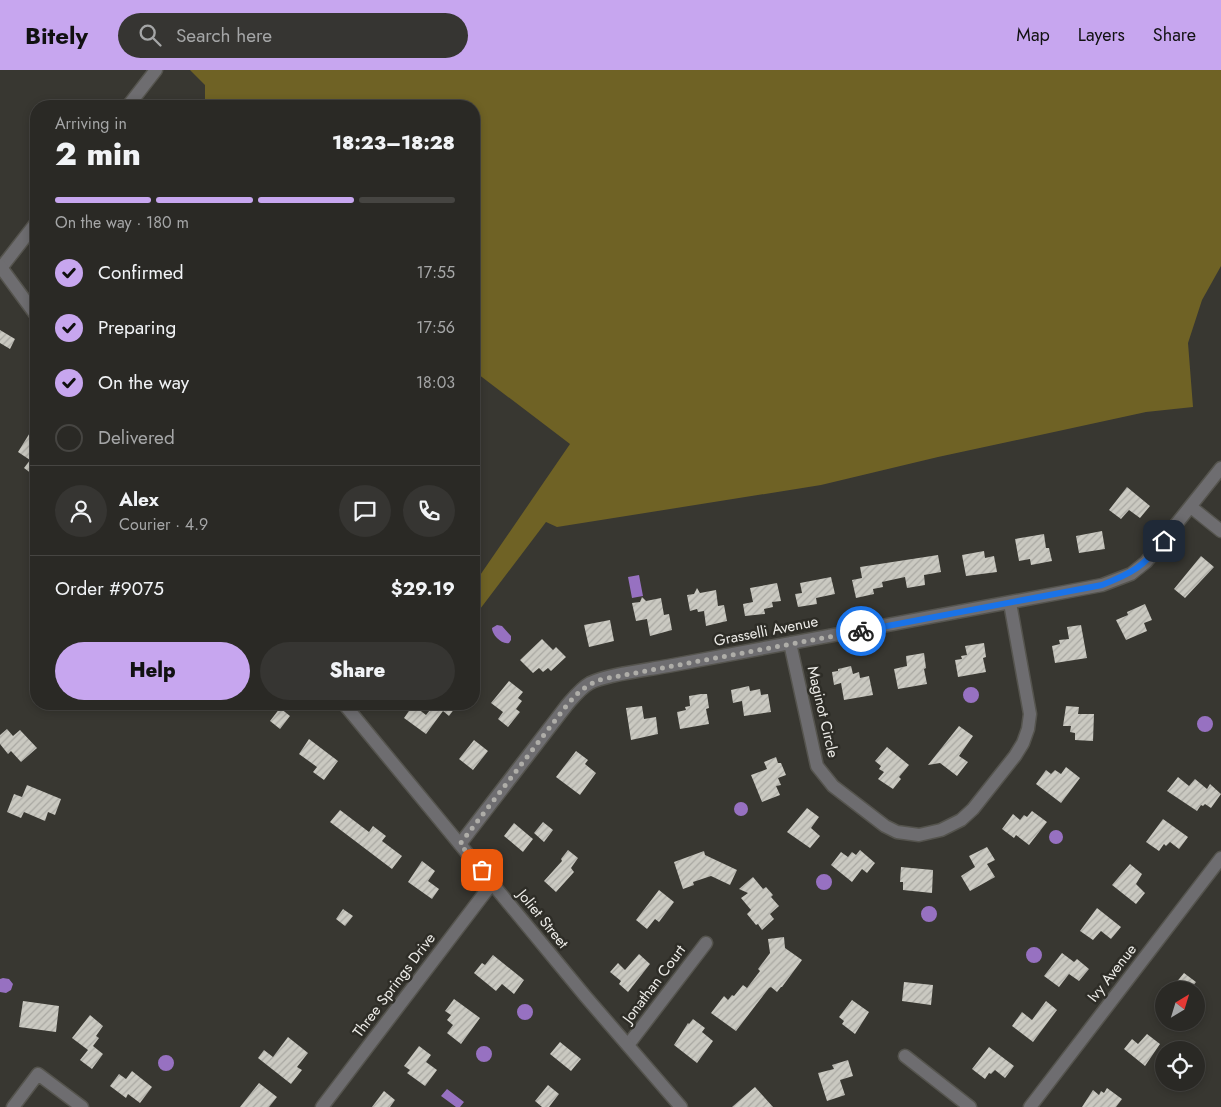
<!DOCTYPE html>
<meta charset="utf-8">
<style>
body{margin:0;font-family:Jost,sans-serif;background:#363532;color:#f1f3f6;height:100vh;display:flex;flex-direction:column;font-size:19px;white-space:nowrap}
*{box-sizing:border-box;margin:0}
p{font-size:16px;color:#a5a6a7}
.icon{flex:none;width:28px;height:28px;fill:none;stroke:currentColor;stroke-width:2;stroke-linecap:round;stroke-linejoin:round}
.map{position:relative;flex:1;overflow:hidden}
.sheet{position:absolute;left:30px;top:30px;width:450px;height:610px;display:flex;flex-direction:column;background:#2a2925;border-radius:20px;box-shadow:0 2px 8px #0003,0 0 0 1px #464542}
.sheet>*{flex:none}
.needle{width:32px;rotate:38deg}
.tools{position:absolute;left:1155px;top:911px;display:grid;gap:10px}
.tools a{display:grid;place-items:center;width:50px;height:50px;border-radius:50%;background:#2a2925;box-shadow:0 2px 8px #0003,0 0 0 1px #464542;font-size:25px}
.pin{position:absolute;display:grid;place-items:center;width:42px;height:42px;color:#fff;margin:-21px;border-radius:10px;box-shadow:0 2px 8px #0006}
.courier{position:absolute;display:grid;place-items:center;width:50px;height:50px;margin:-25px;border:4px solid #1a73e8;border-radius:50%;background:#fff;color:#222;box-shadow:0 1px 6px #0007}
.overview em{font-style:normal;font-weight:800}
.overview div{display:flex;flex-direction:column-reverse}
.overview{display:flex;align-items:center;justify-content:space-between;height:85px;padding:0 25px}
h1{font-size:32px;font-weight:800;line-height:38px}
.bar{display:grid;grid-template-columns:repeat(4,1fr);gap:8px 5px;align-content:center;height:60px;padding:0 25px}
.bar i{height:6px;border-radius:4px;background:#464542}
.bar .on{background:#c7a6ef}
.bar p{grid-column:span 4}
.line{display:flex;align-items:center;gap:12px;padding:0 25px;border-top:1px solid #464542}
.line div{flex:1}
.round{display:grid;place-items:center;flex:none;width:52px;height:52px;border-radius:26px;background:#363532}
ol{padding:0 25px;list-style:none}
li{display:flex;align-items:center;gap:15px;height:55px}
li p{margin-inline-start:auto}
li .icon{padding:5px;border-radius:50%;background:#c7a6ef;color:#111;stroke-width:4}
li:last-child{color:#a5a6a7}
li i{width:28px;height:28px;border:2px solid #464542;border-radius:50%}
.action{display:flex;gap:10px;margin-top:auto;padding:10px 25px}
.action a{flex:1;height:58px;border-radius:30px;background:#c7a6ef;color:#111;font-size:20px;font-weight:800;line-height:58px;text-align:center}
.action a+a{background:#363532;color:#f1f3f6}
header{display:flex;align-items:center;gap:30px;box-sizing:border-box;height:70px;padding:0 25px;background:#c7a6ef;color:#111}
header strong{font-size:24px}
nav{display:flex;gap:28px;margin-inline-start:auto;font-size:18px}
.search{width:350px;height:45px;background:#363532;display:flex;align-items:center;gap:12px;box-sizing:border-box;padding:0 18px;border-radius:28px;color:#a5a6a7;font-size:19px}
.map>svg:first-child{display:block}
</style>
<header>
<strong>Bitely</strong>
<div class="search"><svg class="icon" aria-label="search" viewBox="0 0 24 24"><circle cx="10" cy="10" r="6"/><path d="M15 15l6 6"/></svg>Search here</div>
<nav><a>Map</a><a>Layers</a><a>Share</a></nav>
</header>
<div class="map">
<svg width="1221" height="1037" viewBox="0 0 1221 1037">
<defs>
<pattern id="building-hatch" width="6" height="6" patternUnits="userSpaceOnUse" patternTransform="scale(1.25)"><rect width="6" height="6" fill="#cac9c1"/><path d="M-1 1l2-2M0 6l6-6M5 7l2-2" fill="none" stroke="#a9a8a2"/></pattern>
</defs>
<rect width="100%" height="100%" fill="#383731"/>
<path fill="#6f6225" d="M190,0H1221V196L1202,230L1188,273L1193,337L1146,342L938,387L821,415L557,457L546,452L474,547V514L570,374L474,301V36H205V15Z"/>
<path fill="#9771c1" d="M639,505L643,526L632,528L628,507Z
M497,555L502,556L511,566V570L509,573C502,575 492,565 492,558Z
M963 625a8 8 0 1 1 16 0a8 8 0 1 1-16 0Z
M1197 654a8 8 0 1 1 16 0a8 8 0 1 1-16 0Z
M734 739a7 7 0 1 1 14 0a7 7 0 1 1-14 0Z
M1049 767a7 7 0 1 1 14 0a7 7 0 1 1-14 0Z
M816 812a8 8 0 1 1 16 0a8 8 0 1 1-16 0Z
M921 844a8 8 0 1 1 16 0a8 8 0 1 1-16 0Z
M1026 885a8 8 0 1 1 16 0a8 8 0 1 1-16 0Z
M3,908L9,909L13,914L11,920L6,923L0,922V909Z
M517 942a8 8 0 1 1 16 0a8 8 0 1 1-16 0Z
M476 984a8 8 0 1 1 16 0a8 8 0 1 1-16 0Z
M158 993a8 8 0 1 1 16 0a8 8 0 1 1-16 0Z
M447,1019L464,1032L460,1037H456L441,1026Z"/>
<path fill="url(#building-hatch)" d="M0,260L15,269L10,279L0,273Z
M36,353V407L24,398L30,390L18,382Z
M1127,417L1150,436L1140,448L1129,440L1121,449L1109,440Z
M1102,461L1105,479L1079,483L1076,466Z
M1044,464L1046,478H1049L1052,491L1031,495L1030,489L1019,491L1015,469Z
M984,481L985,488L994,486L997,502L966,506L962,485Z
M938,485L941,502L924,505L925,515L907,518L905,507L882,512L883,517L873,519L874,524L856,528L852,510L862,508L860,497Z
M1201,486L1214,497L1185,528L1174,519Z
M831,507L835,524L816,528L817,534L798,537L795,524L802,523L800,513Z
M777,513L781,531L772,532L773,537L764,539L765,544L745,546L743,534L753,532L750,518Z
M697,518L700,523L716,520L718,536L724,535L727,551L706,556L704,541L698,542L697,539L690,541L687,525L694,524Z
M642,527L646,531L661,528L664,545L669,544L672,560L650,566L647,549L636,551L632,533L640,532Z
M1145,534L1152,550L1144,553L1147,561L1126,570L1116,550L1128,545L1127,542Z
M610,550L614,571L589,577L584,555Z
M1081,555L1087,588L1055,593L1052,576L1060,574L1059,570L1069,569L1067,557Z
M542,569L553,580L556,577L566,587L551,601L548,598L543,602L539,598L533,603L520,590Z
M984,573L986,587L983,588L986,602L958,607L955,590L962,589L961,586L967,585L965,576Z
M924,583L926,598L924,599L927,614L898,619L894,599L907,596L906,586Z
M851,596L853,604L859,602L860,608L869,606L873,625L844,630L841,613L834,615L832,602L838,601V599Z
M509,611L523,622L518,628L522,631L516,639L520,642L508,657L498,649L503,642L491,633Z
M749,616L750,621L760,619L761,625L768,624L771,642L744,646L742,631L733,633L731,620Z
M701,624H707L709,638L706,639L709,654L680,659L677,642L686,640L685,637L690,636L689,626Z
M432,634H458L449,646L443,641L426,664L404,648L413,635L426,645L434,635Z
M642,636L644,649L656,647L658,664L631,670L626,638Z
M1066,636L1079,637L1078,644H1094L1093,671L1075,670V663L1070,662L1071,656H1063Z
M280,638L290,646L280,659L270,651Z
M959,656L973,666L959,686L968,692L957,706L940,693L928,695Z
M7,659L13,666L20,660L37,678L21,692L11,681L8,684L0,674V665Z
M309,669L338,691L324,710L313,702L317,697L299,684Z
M474,670L488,681L473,700L459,689Z
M887,677L909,695L899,707L901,709L893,719L878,709L884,702L879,699L881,696L875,691Z
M576,681L588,690L585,694L596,703L580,725L556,707Z
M776,687L778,693H781L786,705L778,708L781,715L776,716L780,725L762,732L751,705L767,699L764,692Z
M1066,697L1080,708L1061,733L1036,714L1046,700L1051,704L1055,700L1061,704Z
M1178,707L1189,716L1195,709L1207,719L1210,714L1221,724L1211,738L1205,734L1203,736L1201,735L1197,741L1167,721Z
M27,715L61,729L55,745L48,742L45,751L24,742L21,748L7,742L14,724L22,727Z
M807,738L819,747L811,758L820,766L810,778L787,762Z
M340,740L369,762L373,756L386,766L382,771L402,786L392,799L330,752Z
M1032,741L1047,752L1029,775L1016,765L1014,768L1002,759L1013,744L1020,750L1024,745L1027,747Z
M1163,749L1188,767L1179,779L1170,772L1166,776L1164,774L1159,781L1146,772Z
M543,752L553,760L544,772L534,763Z
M514,753L533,769L523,782L504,766Z
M987,777L995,790L987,794L995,807L970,821L961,806L975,797L969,786Z
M568,780L578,788L571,798L574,802L556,822L544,811L562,791L561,789Z
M860,780L875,793L867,803L862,799L852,812L831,795L841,782L848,787L852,782L856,785Z
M704,781L705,785L737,800L730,815L711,806L693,812L694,815L683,819L674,792Z
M422,791L435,801L428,811L439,819L432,829L408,812Z
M1130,794L1142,804L1136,814L1145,823L1136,834L1112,815Z
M901,797L933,800L932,823L903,820V812H900Z
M753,807L763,819L766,817L773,825L771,827L779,836L770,844L774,849L762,860L758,854L756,855L747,844L751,840L741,828L748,823L739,819Z
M659,820L674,832L659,852L655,849L647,859L636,850Z
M1097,838L1121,857L1111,869L1101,861L1093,870L1080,861Z
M343,839L353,846L345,856L336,849Z
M784,867L785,878L802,890L782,917H781L777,922L771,917L769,918L736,961L711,943L724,926L728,930L732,925L734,926L743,915L747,918L760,901L758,899L770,883L768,869Z
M1062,883L1074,892L1077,889L1089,899L1079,911L1069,904L1059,917L1044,906Z
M639,884L650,894L628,922L619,914L621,911L610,902L618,893L625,900Z
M493,885L524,910L514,924L502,914L496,921L474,903L482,893L485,895Z
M1184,903L1196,912L1190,920H1170Z
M904,912L933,915L931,935L902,931Z
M454,929L480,948L461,974L447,963L453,955L447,950L451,945L445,941Z
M852,930L869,942L855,964L842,954L844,951L839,947Z
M23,931L59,936L56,962L19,957Z
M1046,931L1057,940L1033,972L1012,956L1022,942L1032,950Z
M90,945L103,956L96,966L99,968L93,976L103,984L92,999L80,990L88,980L72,968Z
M693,949L705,958L702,962L713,971L697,993L674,975L688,953L689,954Z
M1147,964L1160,974L1145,996L1124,979L1132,969L1138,974Z
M288,967L308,983L297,997L302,1000L291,1014L258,988L264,980L273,987Z
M560,972L581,989L571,1001L550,984Z
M419,976L431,985L426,992L437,1000L425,1016L407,1003L410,1000L404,996Z
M989,977L1014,996L1005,1008L995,1000L991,1004L989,1003L985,1009L972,999Z
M848,990L853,1006L840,1010L845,1025L827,1031L818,1003L834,999L832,995Z
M132,1001L152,1017L140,1033L128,1024L126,1028L110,1016L119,1004L126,1009Z
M259,1013L277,1027L269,1037H240Z
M548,1015L559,1024L549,1037H542L535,1031Z
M755,1017L773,1037H732Z
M1107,1018L1122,1029L1116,1037H1082L1093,1020L1099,1025L1101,1021L1104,1023Z
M384,1021L395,1030L390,1037H372Z"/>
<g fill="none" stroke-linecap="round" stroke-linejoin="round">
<defs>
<path id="minor" d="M128,36L156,0
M1,198L36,153
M1191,437L1221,461
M790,573L817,696L833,716L885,756L897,762L919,765L941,760L961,750L973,739L1015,686L1023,673L1028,659L1030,644L1010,533
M460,774L567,635C574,627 581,618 590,613C608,604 647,600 668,596L1102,515L1131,504L1146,492L1221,398
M628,975L706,873
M905,986L970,1037
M13,1037L38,1004L82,1037
M322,1037L493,812
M1030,1037L1221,788"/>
<path id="tertiary" d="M0,196L36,245
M344,634L586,927L681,1037"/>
</defs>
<use href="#minor" stroke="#55544e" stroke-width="15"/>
<use href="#tertiary" stroke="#55544e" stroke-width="15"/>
<use href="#minor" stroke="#6e6d70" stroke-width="12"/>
<use href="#tertiary" stroke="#6e6d70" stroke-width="12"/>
</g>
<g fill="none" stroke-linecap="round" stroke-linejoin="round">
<path stroke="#aeada8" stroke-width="5" stroke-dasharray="0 9" d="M482,800L460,774L567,635C578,622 587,614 603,609L861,561"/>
<path stroke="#1a73e8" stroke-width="6" d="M861,561L1102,515C1132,503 1143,497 1164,471"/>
</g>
<g text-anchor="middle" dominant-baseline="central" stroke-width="5" stroke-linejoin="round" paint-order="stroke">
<g font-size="15" fill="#edece8" stroke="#2e2d27">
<text transform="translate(766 561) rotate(-11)">Grasselli Avenue</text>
<text transform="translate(823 642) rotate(77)">Maginot Circle</text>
<text transform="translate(543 849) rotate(51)">Joliet Street</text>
<text transform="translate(1112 903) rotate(-52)">Ivy Avenue</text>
<text transform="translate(654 914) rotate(-53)">Jonathan Court</text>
<text transform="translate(394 915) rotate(-53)">Three Springs Drive</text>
</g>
</g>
</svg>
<div class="tools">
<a><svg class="needle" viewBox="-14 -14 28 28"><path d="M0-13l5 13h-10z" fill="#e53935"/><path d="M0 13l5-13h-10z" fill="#a5a6a7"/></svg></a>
<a><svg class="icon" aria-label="locate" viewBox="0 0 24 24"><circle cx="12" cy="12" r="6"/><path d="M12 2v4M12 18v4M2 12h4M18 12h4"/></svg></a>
</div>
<div class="pin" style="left:482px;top:800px;background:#ea580c"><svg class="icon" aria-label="bag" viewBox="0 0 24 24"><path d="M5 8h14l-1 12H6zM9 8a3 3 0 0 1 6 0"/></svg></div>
<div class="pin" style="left:1164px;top:471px;background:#1f2937"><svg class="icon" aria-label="home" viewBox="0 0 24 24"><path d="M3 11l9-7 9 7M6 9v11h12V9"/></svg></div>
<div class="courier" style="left:861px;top:561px"><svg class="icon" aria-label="bike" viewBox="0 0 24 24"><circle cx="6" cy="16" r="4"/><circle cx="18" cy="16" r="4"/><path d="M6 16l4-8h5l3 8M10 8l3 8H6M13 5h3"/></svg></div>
<section class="sheet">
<div class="overview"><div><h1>2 min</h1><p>Arriving in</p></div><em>18:23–18:28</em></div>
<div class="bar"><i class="on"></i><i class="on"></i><i class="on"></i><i></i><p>On the way · 180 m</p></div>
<ol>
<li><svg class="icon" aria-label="check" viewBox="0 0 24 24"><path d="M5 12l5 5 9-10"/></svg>Confirmed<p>17:55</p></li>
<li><svg class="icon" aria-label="check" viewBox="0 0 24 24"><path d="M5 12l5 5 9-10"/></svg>Preparing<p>17:56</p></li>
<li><svg class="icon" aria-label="check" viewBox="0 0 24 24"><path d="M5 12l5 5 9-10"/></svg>On the way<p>18:03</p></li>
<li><i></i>Delivered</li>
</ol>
<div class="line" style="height:90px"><a class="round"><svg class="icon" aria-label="person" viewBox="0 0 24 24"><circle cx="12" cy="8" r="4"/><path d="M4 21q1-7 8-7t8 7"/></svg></a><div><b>Alex</b><p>Courier · 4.9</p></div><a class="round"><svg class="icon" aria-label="chat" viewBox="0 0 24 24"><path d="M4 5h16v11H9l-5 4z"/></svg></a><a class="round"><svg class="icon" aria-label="phone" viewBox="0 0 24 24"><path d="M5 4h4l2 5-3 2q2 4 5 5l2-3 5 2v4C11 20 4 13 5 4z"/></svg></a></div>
<div class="line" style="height:65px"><div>Order #9075</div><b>$29.19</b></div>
<div class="action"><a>Help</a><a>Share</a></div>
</section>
</div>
